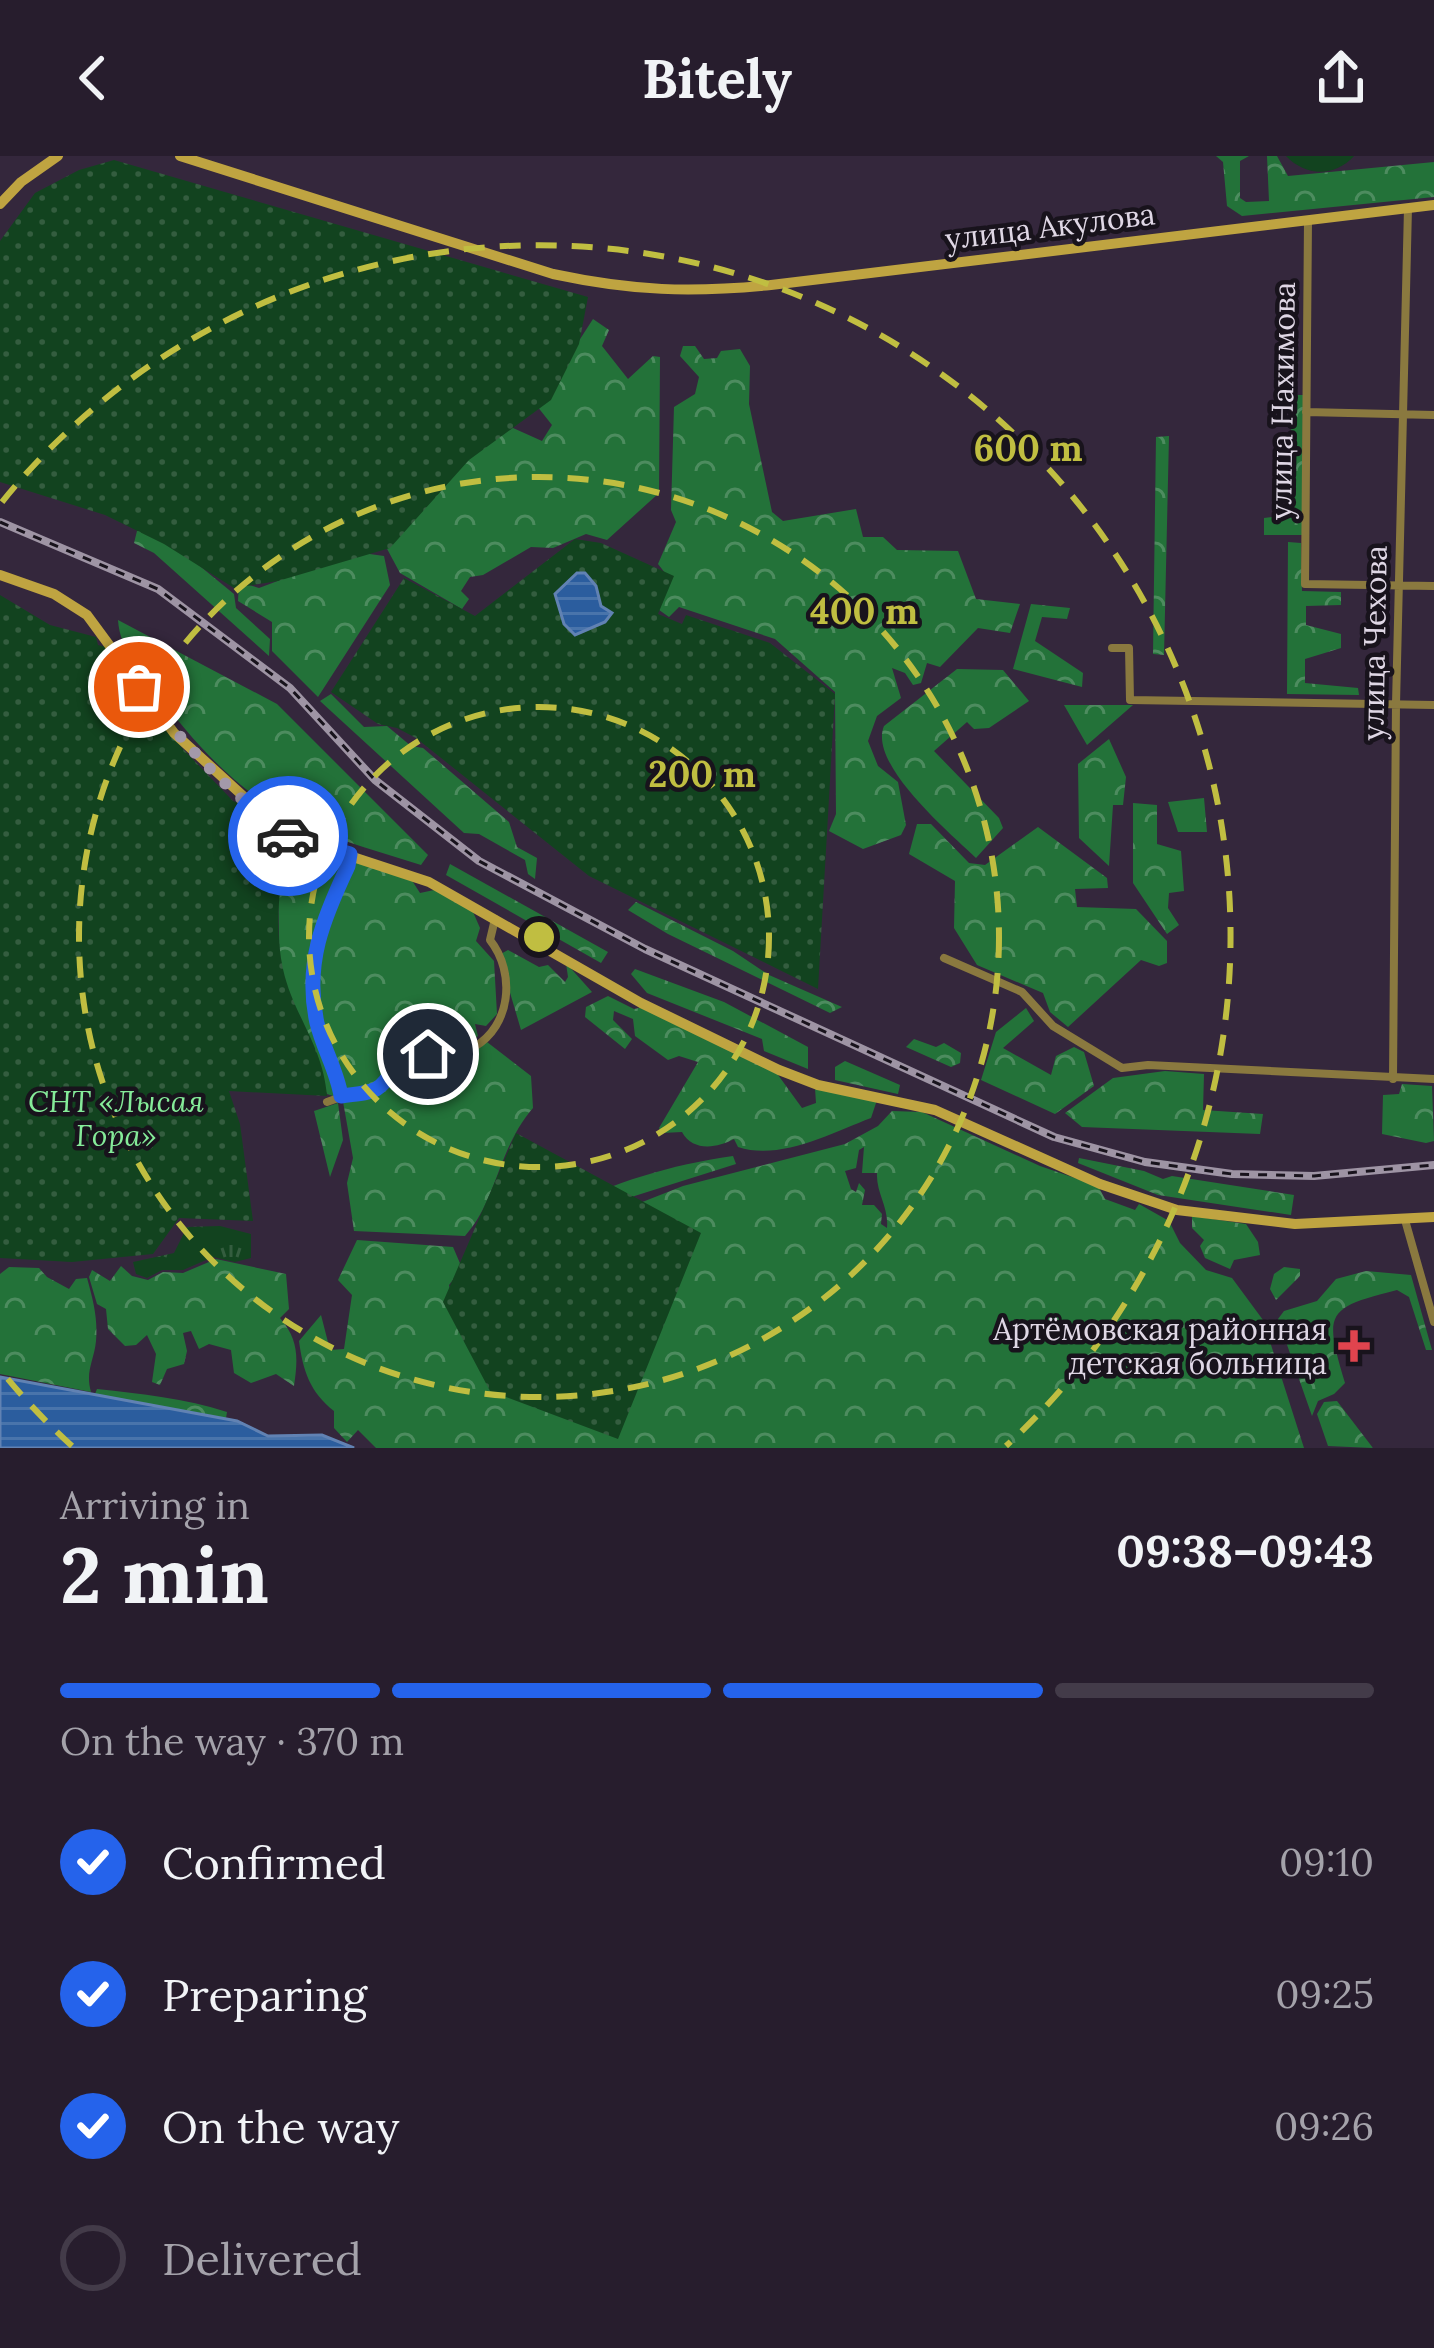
<!DOCTYPE html>
<meta charset="utf-8">
<style>
body{margin:0;font-family:Lora,serif;background:#332a39;color:#f1f3f6;height:100vh;display:flex;flex-direction:column;font-size:45px;white-space:nowrap}
*{box-sizing:border-box;margin:0}
p{font-size:39px;color:#a4a2aa}
.icon{flex:none;width:66px;height:66px;fill:none;stroke:currentColor;stroke-width:2;stroke-linecap:round;stroke-linejoin:round}
.map{position:relative;height:1292px;overflow:hidden}
.side{display:flex;flex-direction:column;background:#271d2d;flex:1}
.side>*{flex:none}
.pin{position:absolute;display:grid;place-items:center;width:102px;height:102px;color:#fff;margin:-51px;border:6px solid #fff;border-radius:50%;box-shadow:0 3px 12px #0007}
.courier{position:absolute;display:grid;place-items:center;width:120px;height:120px;margin:-60px;border:9px solid #2563eb;border-radius:50%;background:#fff;color:#222;box-shadow:0 3px 15px #0007}
.summary em{font-style:normal;font-weight:800}
.summary div{display:flex;flex-direction:column-reverse}
.summary{display:flex;align-items:center;justify-content:space-between;height:204px;padding:0 60px}
h1{font-size:78px;font-weight:800;line-height:90px}
.bar{display:grid;grid-template-columns:repeat(4,1fr);gap:18px 12px;align-content:center;height:144px;padding:0 60px}
.bar i{height:15px;border-radius:9px;background:#433b49}
.bar .selected{background:#2563eb}
.bar p{grid-column:span 4}
ol{padding:0 60px;list-style:none}
li{display:flex;align-items:center;gap:36px;height:132px}
li p{margin-inline-start:auto}
li .icon{padding:12px;border-radius:50%;background:#2563eb;color:#fff;stroke-width:4}
li:last-child{color:#a4a2aa}
li i{width:66px;height:66px;border:6px solid #433b49;border-radius:50%}
header{display:flex;justify-content:space-between;align-items:center;height:156px;padding:0 60px;background:#271d2d;font-size:54px;font-weight:800}
.map>svg:first-child{display:block}
</style>
<header><svg class="icon" aria-label="back" viewBox="0 0 24 24"><path d="M15 5l-7 7 7 7"/></svg>Bitely<svg class="icon" aria-label="share" viewBox="0 0 24 24"><path d="M12 15V3M7 8l5-5 5 5M5 13v7h14v-7"/></svg></header>
<div class="map">
<svg width="1434" height="1292" viewBox="0 0 1434 1292">
<defs>
<pattern id="grass-tufts" width="24" height="20" patternUnits="userSpaceOnUse" patternTransform="scale(3)"><rect width="24" height="20" fill="#12431f"/><path d="M3 7l-1-3M5 7V3M7 7l1-3M15 17l-1-3M17 17v-4M19 17l1-3" fill="none" stroke="#345d3f"/></pattern>
<pattern id="forest-crowns" width="20" height="18" patternUnits="userSpaceOnUse" patternTransform="scale(3)"><rect width="20" height="18" fill="#237239"/><path d="M2 6a3 3 0 1 1 6 0M12 15a3 3 0 1 1 6 0" fill="none" stroke="#4d8c5f"/></pattern>
<pattern id="park-dots" width="8" height="8" patternUnits="userSpaceOnUse" patternTransform="scale(3)"><rect width="8" height="8" fill="#12431f"/><path d="M2 2h.1M6 6h.1" fill="none" stroke="#345d3f" stroke-width="1.8" stroke-linecap="round"/></pattern>
<pattern id="water-rules" width="6" height="5" patternUnits="userSpaceOnUse" patternTransform="scale(3)"><rect width="6" height="5" fill="#2b5d9e"/><path d="M0 2.5h6" fill="none" stroke="#4974ab"/></pattern>
</defs>
<rect width="100%" height="100%" fill="#34273c"/>
<path fill="url(#grass-tufts)" d="M220,1070L251,1078V1102L235,1106L213,1101L183,1114H162L147,1122L136,1118L133,1106L174,1097L187,1071Z"/>
<path fill="url(#forest-crowns)" fill-rule="evenodd" d="M1249,0L1240,5V42L1246,46L1269,45L1267,0H1277L1288,20L1434,6V41L1242,60L1227,50L1223,6L1216,0Z
M593,163L609,174L602,190L628,223L653,200L660,201L659,337L607,384L586,378L553,392L531,391L483,419L470,421L461,435L469,443L462,453L400,417L385,389L493,263L542,285L552,269L537,250Z
M683,190H695L704,203L717,202L721,195L740,193L750,210L749,248L772,356L783,365L856,353L863,381H883L897,394L958,395L976,443L1020,448L1010,477L978,472L940,511L927,507L921,527L913,529L905,517L892,512L901,542L877,560L868,585L878,610L898,626L906,669L901,679L863,693L829,675L836,658L835,536L775,483L679,451L669,461L655,451L669,422L658,408L676,366L671,354L674,251L695,238L699,221L680,200Z
M1292,239H1303L1302,379H1264V362L1289,359Z
M1169,280L1164,499L1153,498L1156,281Z
M165,358L190,402L234,438L236,452L270,483L269,500L154,397L134,387L137,375Z
M1288,386L1301,387L1302,435L1341,436V449L1306,450V469L1341,478V492L1305,503V527L1358,532L1359,539L1287,538Z
M341,394L384,400L390,429L318,541L272,495V466L238,445L239,426L259,432L299,417Z
M1031,448L1070,452L1067,463L1042,461L1035,485L1083,517L1082,531L1013,513Z
M118,464L277,548L428,699L421,709C383,697 343,686 307,670C245,644 195,589 156,536C139,512 120,494 118,464Z
M957,513L1003,514L1029,545L989,572L974,573L967,566L934,595L999,662L1003,672L976,702C950,677 868,608 884,570Z
M331,538L364,571L387,570L411,590L423,592L509,666L517,691L537,702L535,723L528,718L525,704L479,678L464,677L320,545Z
M1064,549H1133L1087,589Z
M1109,583L1126,621L1123,649H1113L1109,710L1079,682L1078,608Z
M1204,642L1207,676H1178L1168,646Z
M1133,647L1157,649V688L1181,695L1184,735L1169,737L1168,752L1179,769L1167,778L1133,727Z
M917,668H931L969,707L985,709L1038,671L1107,722L1108,732L1075,733L1077,751L1136,753L1167,785V807L1159,810L1141,804L1068,871L1050,856L1043,837L977,809L954,772L955,725L909,698Z
M304,683L347,699C344,717 334,733 325,750C312,778 308,811 312,842C315,870 340,917 333,940L327,938L280,823L277,688Z
M354,702L411,723L420,737L439,733L473,756L480,772L476,785L494,805L497,858L486,870L475,868L478,880L464,891L469,897L487,886L531,920L533,952C498,992 497,1045 465,1080L354,1075L347,1027L353,1002L339,923L318,867L314,824L318,780Z
M450,708L608,796L601,807L446,719Z
M636,746L733,795L769,819L842,851L830,857L668,778L628,754Z
M508,794L539,811L548,809L565,826L568,821L566,807L592,836L521,874L499,799Z
M635,813L724,846L808,891V913L764,895L762,883L647,837L631,818Z
M608,840L634,853L644,851L773,912L802,952L816,947L815,932L877,944L871,962C831,977 780,1005 738,991L734,983C717,992 693,996 682,976L662,977L659,972L698,906L679,900L668,904L635,880L633,863L614,855L613,864L632,883L625,893L585,861L586,851Z
M1026,852L1034,865L1003,892L1051,919L1056,900L1074,891L1084,896L1094,930L1055,958L981,924L996,876Z
M914,883L936,891L944,887L961,897L960,907L951,911L906,891Z
M845,905L900,929L898,938L835,924V911Z
M1165,915L1204,918L1203,954L1263,958L1260,978L1082,971L1065,957L1113,922Z
M1402,928L1432,930L1434,985L1426,987L1382,978L1383,939L1399,938Z
M338,947L343,984L330,1021L314,955Z
M892,955L922,956L1040,1010L1098,1030L1105,1043L1135,1054L1139,1048L1169,1065L1180,1087L1206,1114L1232,1122L1263,1164L1304,1292H376L358,1274L347,1286L334,1272V1255C310,1236 303,1215 299,1185L321,1159L330,1194L344,1193L352,1139L338,1124L357,1084L453,1091L462,1112L449,1129L458,1170L589,1067L683,1030L845,988L878,970ZM864,991L862,1017H877C876,1037 889,1051 887,1072L881,1068L882,1058L874,1049H862L865,1034L859,1027L856,1036L851,1033L845,1015L856,1012L859,994Z
M733,1000L736,1008L625,1043L557,1054C615,1026 670,1009 733,1000Z
M1079,1002L1144,1015L1163,1023L1172,1020L1294,1039L1291,1059L1158,1039L1078,1007Z
M1192,1060L1246,1068L1258,1086L1260,1099L1234,1104L1230,1113L1205,1102L1200,1090L1204,1084L1192,1072Z
M216,1103L286,1118L289,1153L280,1162C299,1184 298,1202 294,1230L276,1218L251,1227L234,1217L231,1194L209,1188L199,1193L191,1175L183,1177L187,1195L184,1208L167,1213L160,1229L152,1226L156,1198L147,1179L136,1189L125,1190L108,1173L106,1153L97,1148L89,1121L92,1114L110,1125L121,1110L132,1120L148,1124L163,1116L183,1117Z
M9,1111L39,1112L47,1121L69,1133L76,1123L87,1122C93,1144 98,1162 96,1185C94,1205 85,1215 91,1236L0,1218V1118Z
M1284,1111L1300,1113V1120L1276,1144L1270,1133L1274,1118Z
M1366,1115L1411,1119L1432,1194H1426L1409,1141L1397,1134C1325,1152 1324,1157 1345,1227L1334,1238L1318,1245L1312,1260L1278,1163L1284,1155L1317,1145L1336,1123Z
M97,1233C141,1238 185,1242 227,1256L226,1262L95,1238Z
M1337,1245L1373,1292L1328,1290L1317,1258L1324,1246Z"/>
<path fill="url(#park-dots)" d="M114,4L588,141L579,188L551,244L469,304L390,392L278,425L234,432L164,388L105,359L0,326V85L35,37L79,14Z
M575,383L601,387L674,420L658,458L682,468L686,459L770,487L835,538L818,833L589,720L416,582L397,572L378,568L331,536L404,422L475,460Z
M0,439L50,469L96,481L98,489L106,491L143,545L183,593L233,645L249,651L291,691C277,725 275,776 283,813C293,859 323,889 327,940L229,935L240,968L253,1065L179,1062L153,1098L72,1106L0,1102Z
M516,977L701,1077L618,1283L490,1235L443,1146Z"/>
<path fill="#12431f" d="M1286,0H1354C1335,21 1306,21 1286,0Z"/>
<path fill="url(#water-rules)" stroke="#6182b3" stroke-width="3" d="M577,417H585L596,430L601,450L612,457L605,466L575,479L564,468L555,438Z
M0,1221L237,1265L268,1280L322,1279L354,1292H0Z"/>
<g fill="none" stroke-linecap="round" stroke-linejoin="round">
<path stroke="#8a793f" stroke-width="8" d="M1308,64L1305,428L1434,430
M1306,256L1434,259
M1112,492H1129L1130,544L1434,549
M944,802L1022,836L1053,870L1122,912L1148,909L1434,923
M1393,923L1396,548L1408,52
M341,941C369,936 380,939 394,912L461,885L474,891C511,870 516,817 490,784L495,763
M327,946L341,941L318,871L313,818L315,784L350,699
M1405,1064L1434,1166"/>
<path stroke="#bfa441" stroke-width="10" d="M180,0L553,118C633,135 690,137 771,129L1434,49
M0,48L21,26L58,0
M0,419L54,438L87,459L174,577L286,679L429,726L641,847L779,914L818,929L935,954L1100,1028L1177,1054L1295,1068L1434,1061"/>
<defs>
<path id="rail" d="M0,366L158,433L290,532L375,624L479,705L645,793L1054,981L1145,1006L1232,1018L1314,1020L1434,1009"/>
</defs>
<use href="#rail" stroke="#9e94a4" stroke-width="8"/>
<use href="#rail" stroke="#18131c" stroke-width="3" stroke-dasharray="9" stroke-linecap="butt"/>
</g>
<g fill="none" stroke-linecap="round" stroke-linejoin="round">
<path stroke="#a399aa" stroke-width="12" stroke-dasharray="0 21.6" d="M139,531C182,586 231,639 288,680"/>
<path stroke="#2563eb" stroke-width="15" d="M288,680L350,698L348,710C323,763 304,808 317,867C323,892 337,915 341,940C370,936 380,939 394,911L428,898"/>
</g>
<g fill="none" stroke="#c0be41" stroke-width="6" stroke-dasharray="21 15">
<circle cx="539" cy="781" r="230"/>
<circle cx="539" cy="781" r="460"/>
<path d="M72 1290A691 691 0 0 1 2 1216M2 346A691 691 0 1 1 1006 1290"/>
</g>
<path fill="#e0444e" stroke="#18131c" stroke-width="4.5" d="M1348 1172h12v12h12v12h-12v12h-12v-12h-12v-12h12z"/>
<g text-anchor="middle" dominant-baseline="central" stroke-width="9" stroke-linejoin="round" paint-order="stroke">
<g font-size="30" fill="#dfd7e5" stroke="#18131c">
<text transform="translate(1050 70) rotate(-7)">улица Акулова</text>
<text transform="translate(1282 245) rotate(-89)">улица Нахимова</text>
<text transform="translate(1374 487) rotate(-89)">улица Чехова</text>
</g>
<g font-size="30" font-style="italic" fill="#85eb99" stroke="#18131c">
<text x="116" y="945">СНТ «Лысая<tspan x="116" dy="34">Гора»</tspan></text>
</g>
<g font-size="30" fill="#dfd7e5" stroke="#18131c" text-anchor="end">
<text x="1327" y="1173">Артёмовская районная<tspan x="1327" dy="34">детская больница</tspan></text>
</g>
</g>
<circle cx="539" cy="781" r="18" fill="#c0be41" stroke="#18131c" stroke-width="6"/>
<g font-size="36" text-anchor="middle" font-weight="bold" fill="#c0be41" stroke="#18131c" stroke-width="9" stroke-linejoin="round" paint-order="stroke">
<text x="1028" y="305">600 m</text>
<text x="864" y="468">400 m</text>
<text x="702" y="631">200 m</text>
</g>
</svg>
<div class="pin" style="left:139px;top:531px;background:#ea580c"><svg class="icon" aria-label="bag" viewBox="0 0 24 24"><path d="M5 8h14l-1 12H6zM9 8a3 3 0 0 1 6 0"/></svg></div>
<div class="pin" style="left:428px;top:898px;background:#1f2937"><svg class="icon" aria-label="home" viewBox="0 0 24 24"><path d="M3 11l9-7 9 7M6 9v11h12V9"/></svg></div>
<div class="courier" style="left:288px;top:680px"><svg class="icon" aria-label="car" viewBox="0 0 24 24"><path d="M5 17H2v-5l4-1 3-4h7l3 4 3 1v5h-3M9 17h6M6 11h13"/><circle cx="7" cy="17" r="2"/><circle cx="17" cy="17" r="2"/></svg></div>
</div>
<section class="side">
<div class="summary"><div><h1>2 min</h1><p>Arriving in</p></div><em>09:38–09:43</em></div>
<div class="bar"><i class="selected"></i><i class="selected"></i><i class="selected"></i><i></i><p>On the way · 370 m</p></div>
<ol>
<li><svg class="icon" aria-label="check" viewBox="0 0 24 24"><path d="M5 12l5 5 9-10"/></svg>Confirmed<p>09:10</p></li>
<li><svg class="icon" aria-label="check" viewBox="0 0 24 24"><path d="M5 12l5 5 9-10"/></svg>Preparing<p>09:25</p></li>
<li><svg class="icon" aria-label="check" viewBox="0 0 24 24"><path d="M5 12l5 5 9-10"/></svg>On the way<p>09:26</p></li>
<li><i></i>Delivered</li>
</ol>
</section>
